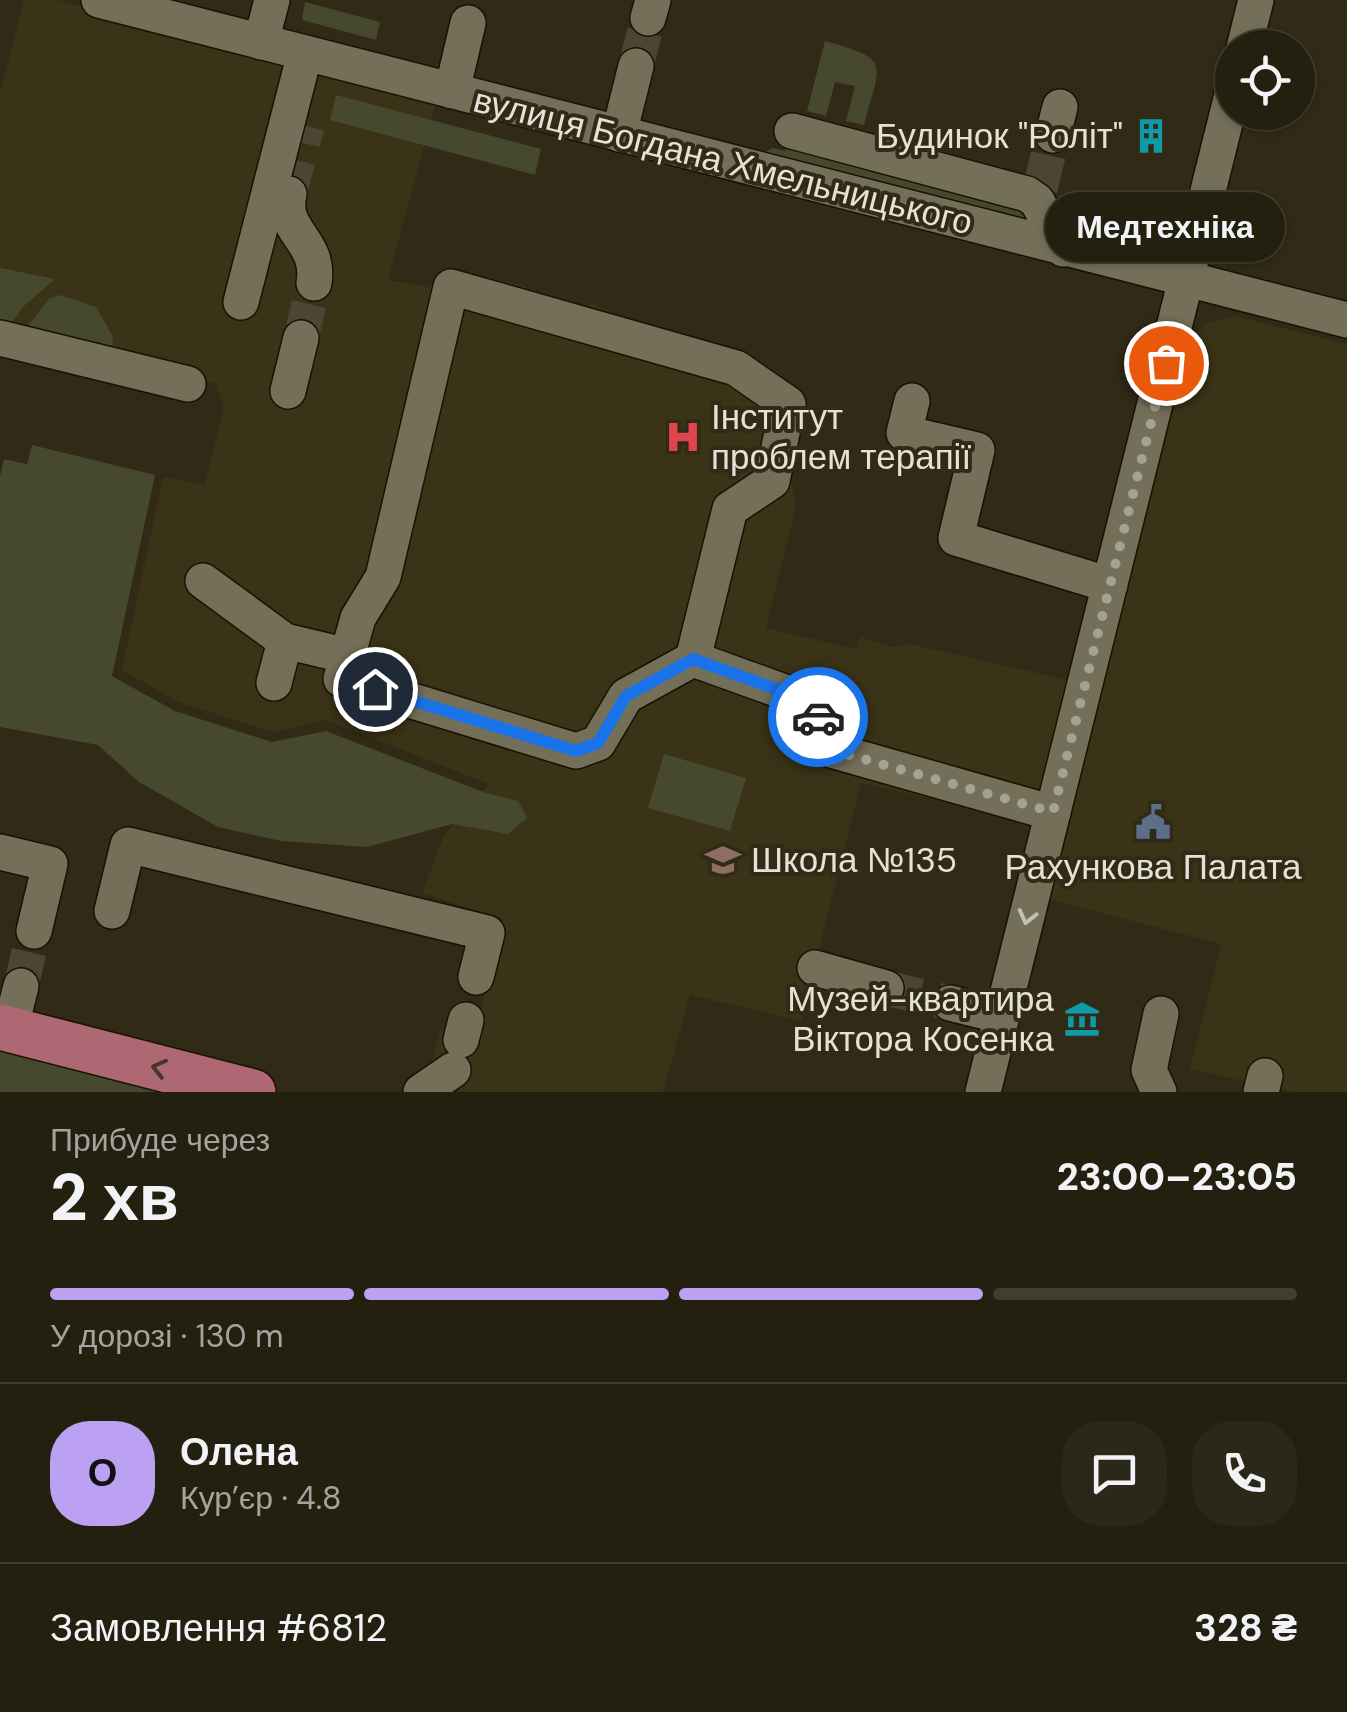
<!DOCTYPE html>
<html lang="uk">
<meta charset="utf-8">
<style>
body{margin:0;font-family:"DM Sans",sans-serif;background:#2c2819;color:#f1f3f6;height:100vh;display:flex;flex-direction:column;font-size:38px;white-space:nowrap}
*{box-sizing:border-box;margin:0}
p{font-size:32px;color:#a3a39f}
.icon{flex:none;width:55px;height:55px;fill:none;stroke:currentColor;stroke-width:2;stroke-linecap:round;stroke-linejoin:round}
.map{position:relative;height:1092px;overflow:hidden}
.side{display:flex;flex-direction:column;background:#242010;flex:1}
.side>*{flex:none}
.controls{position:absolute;left:1215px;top:30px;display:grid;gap:20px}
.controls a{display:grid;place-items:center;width:100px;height:100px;border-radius:50%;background:#242010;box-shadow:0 2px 8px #0004,0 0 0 2px #413e30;font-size:50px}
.pin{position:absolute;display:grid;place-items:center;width:85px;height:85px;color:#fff;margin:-42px;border:5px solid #fff;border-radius:50%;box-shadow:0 2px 10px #0007}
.courier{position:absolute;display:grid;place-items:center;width:100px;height:100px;margin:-50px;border:8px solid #1a73e8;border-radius:50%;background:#fff;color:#222;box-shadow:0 2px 12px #0007}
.bubble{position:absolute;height:70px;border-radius:35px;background:#242010;box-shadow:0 2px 8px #0004,0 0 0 2px #413e30;font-size:32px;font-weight:800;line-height:70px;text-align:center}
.summary em{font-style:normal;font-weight:800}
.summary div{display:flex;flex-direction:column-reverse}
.summary{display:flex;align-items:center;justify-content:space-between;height:170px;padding:0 50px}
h1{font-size:65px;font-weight:800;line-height:75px}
.bar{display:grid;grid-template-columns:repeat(4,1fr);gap:15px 10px;align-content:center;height:120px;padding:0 50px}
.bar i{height:12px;border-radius:8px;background:#413e30}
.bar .current{background:#bca0f2}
.bar p{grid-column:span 4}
.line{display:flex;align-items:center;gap:25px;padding:0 50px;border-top:2px solid #413e30}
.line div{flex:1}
.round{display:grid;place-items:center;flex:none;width:105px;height:105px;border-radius:40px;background:#2c2819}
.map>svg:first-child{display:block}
</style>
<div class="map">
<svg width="1347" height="1092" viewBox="0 0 1347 1092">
<rect width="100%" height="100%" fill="#302a16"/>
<path fill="#3b3317" d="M24,0H57L436,101L388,280L429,287L457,269L527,287L522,301L586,318L590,302L634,327L801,405L790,475L796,506L766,628L856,649L860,637L892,647L910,644L1073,681L1041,792L997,814L861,783L801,1021L690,995L663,1092H424L440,1029L474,1037L502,919L422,893L444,835L489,784L326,720L274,732L178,702L122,670L163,477L205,485L224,409L216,384L0,329V93Z
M1234,316L1347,344V1092H1293L1190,1069L1221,944L1047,899L1189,349L1203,324Z"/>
<path fill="#46492e" d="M305,2L380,22L376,40L302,20Z
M825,41C893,60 880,62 864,125L846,121L855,86L835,82L826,116L807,111Z
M336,95L541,149L535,175L330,120Z
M787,143L1027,206L1039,224L766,152L772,148L785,151Z
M0,268L55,279L24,306L8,327L0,325Z
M60,295L96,307L113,337L112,349L27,327L50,298Z
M32,445L155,475L112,676L175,711L272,742L326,731L486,793L518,801L527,818L508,834L452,824L367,847L281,841L218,827L139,782L98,745L0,727V476L4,459L27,464Z
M664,754L746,778L730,831L648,808Z
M0,1040L205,1092H0Z"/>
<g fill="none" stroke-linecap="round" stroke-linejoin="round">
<path stroke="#4b4633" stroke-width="35" stroke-dasharray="35 18" stroke-linecap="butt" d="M636,66L648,18
M1040,189L1053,135
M289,194L307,126
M301,338L314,283
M21,986L34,931
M886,988L950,1003"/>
<defs>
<path id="minor" d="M99,0L1347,320
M648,18L653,0
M261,42L272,0
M1244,48L1256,0
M452,91L468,23
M792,131L1027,194L1037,201L1063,249
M619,134L636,66
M1053,135L1060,107
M289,194C280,233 321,240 314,283
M241,302L305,53
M0,338L188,384
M288,391L301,338
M912,401L904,433L977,450L956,538L1110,585
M203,581L285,641L348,656
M693,659L730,509L772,481L788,404L736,368L451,287L383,577L358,618L341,679L576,751L598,743L626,696L693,659L812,702L831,750L1053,813
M274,683L285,641
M0,852L50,864L34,931
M112,911L128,845L487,933L476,977
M815,968L886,988
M950,1003L1002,1016
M10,1030L21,986
M461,1040L466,1020
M421,1092L453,1070
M983,1092L1232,95
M1159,1092L1149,1070L1161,1014
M1261,1092L1265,1076"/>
<path id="major" d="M0,1027L253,1092"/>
</defs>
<use href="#minor" stroke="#181301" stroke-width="38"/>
<use href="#major" stroke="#181301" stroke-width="48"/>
<use href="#minor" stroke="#746f58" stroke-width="35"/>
<use href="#major" stroke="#ae6874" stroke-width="45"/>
</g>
<defs><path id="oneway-chevron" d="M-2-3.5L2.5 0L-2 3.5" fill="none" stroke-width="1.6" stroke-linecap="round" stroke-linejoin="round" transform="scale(2.5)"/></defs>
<use stroke="#c3c0b0" href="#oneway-chevron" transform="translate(1027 917) rotate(104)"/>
<use stroke="#493629" href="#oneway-chevron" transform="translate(159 1068) rotate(-166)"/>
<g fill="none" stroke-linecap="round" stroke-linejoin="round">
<path stroke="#a6a292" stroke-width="10" stroke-dasharray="0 18" d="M818,717L831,750L1053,812L1166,363"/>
<path stroke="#1a73e8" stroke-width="12" d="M375,689L576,751L598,743L626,696L693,659L812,702L818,717"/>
</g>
<defs>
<symbol id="building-bare" viewBox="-9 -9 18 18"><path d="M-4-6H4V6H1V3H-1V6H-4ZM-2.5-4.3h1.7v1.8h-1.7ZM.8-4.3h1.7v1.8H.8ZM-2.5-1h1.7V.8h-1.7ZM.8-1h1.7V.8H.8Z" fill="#0f9aa8" stroke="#302a16" stroke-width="2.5" paint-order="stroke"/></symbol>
<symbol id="hospital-bare" viewBox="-9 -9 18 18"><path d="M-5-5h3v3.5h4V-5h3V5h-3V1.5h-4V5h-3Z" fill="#e0444e" stroke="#302a16" stroke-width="2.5" paint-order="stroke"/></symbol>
<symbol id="civic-bare" viewBox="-9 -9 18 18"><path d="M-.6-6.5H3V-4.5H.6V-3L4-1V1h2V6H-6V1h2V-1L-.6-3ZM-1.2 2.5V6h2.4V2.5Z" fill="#5c6f8a" stroke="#302a16" stroke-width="2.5" paint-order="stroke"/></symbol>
<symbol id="school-bare" viewBox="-9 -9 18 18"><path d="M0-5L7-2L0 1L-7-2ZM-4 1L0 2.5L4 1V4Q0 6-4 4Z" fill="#8d6e63" stroke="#302a16" stroke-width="2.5" paint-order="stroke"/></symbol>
<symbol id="museum-bare" viewBox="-9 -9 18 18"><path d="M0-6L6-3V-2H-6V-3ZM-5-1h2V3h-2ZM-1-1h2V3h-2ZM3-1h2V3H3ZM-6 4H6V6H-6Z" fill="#0f9aa8" stroke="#302a16" stroke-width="2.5" paint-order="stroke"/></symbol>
</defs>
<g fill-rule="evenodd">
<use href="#building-bare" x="1126" y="111" width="50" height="50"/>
<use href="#hospital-bare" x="658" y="412" width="50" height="50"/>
<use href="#civic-bare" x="1128" y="797" width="50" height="50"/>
<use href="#school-bare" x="698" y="835" width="50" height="50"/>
<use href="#museum-bare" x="1057" y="994" width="50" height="50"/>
</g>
<g text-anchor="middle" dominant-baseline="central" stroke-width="8" stroke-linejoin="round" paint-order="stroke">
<g font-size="35" fill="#e5e2d5" stroke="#302a16" text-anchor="end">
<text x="1123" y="136">Будинок "Роліт"</text>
<text x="711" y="417" text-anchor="start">Інститут<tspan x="711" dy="40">проблем терапії</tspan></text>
<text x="751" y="860" text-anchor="start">Школа №135</text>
<text x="1153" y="867" text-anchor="middle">Рахункова Палата</text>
<text x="1054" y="999">Музей-квартира<tspan x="1054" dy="40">Віктора Косенка</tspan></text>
</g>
<g font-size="35" fill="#e5e2d5" stroke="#302a16">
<text transform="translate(723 161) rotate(14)">вулиця Богдана Хмельницького</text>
</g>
</g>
</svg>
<div class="controls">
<a><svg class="icon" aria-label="locate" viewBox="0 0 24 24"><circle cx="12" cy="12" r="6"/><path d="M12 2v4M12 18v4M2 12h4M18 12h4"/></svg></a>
</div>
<div class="pin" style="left:1166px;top:363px;background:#ea580c"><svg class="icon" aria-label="bag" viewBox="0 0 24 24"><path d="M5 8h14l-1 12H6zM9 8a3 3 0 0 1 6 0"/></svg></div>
<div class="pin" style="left:375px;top:689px;background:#1f2937"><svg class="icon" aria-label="home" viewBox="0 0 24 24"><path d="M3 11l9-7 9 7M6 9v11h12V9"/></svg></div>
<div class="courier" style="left:818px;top:717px"><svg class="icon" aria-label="car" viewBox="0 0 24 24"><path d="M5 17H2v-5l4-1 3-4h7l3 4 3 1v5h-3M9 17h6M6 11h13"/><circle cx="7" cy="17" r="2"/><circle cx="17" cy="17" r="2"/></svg></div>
<div class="bubble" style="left:1045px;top:192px;width:240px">Медтехніка</div>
</div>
<section class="side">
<div class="summary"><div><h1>2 хв</h1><p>Прибуде через</p></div><em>23:00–23:05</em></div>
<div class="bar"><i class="current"></i><i class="current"></i><i class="current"></i><i></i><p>У дорозі · 130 m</p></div>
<div class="line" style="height:180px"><b class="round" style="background:#bca0f2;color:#111">О</b><div><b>Олена</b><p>Кур’єр · 4.8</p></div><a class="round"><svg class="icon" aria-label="chat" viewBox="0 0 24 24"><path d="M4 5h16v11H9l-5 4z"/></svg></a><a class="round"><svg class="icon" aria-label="phone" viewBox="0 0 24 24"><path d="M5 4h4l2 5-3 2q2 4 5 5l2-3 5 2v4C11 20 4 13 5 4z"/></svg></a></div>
<div class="line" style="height:130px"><div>Замовлення #6812</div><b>328 ₴</b></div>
</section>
